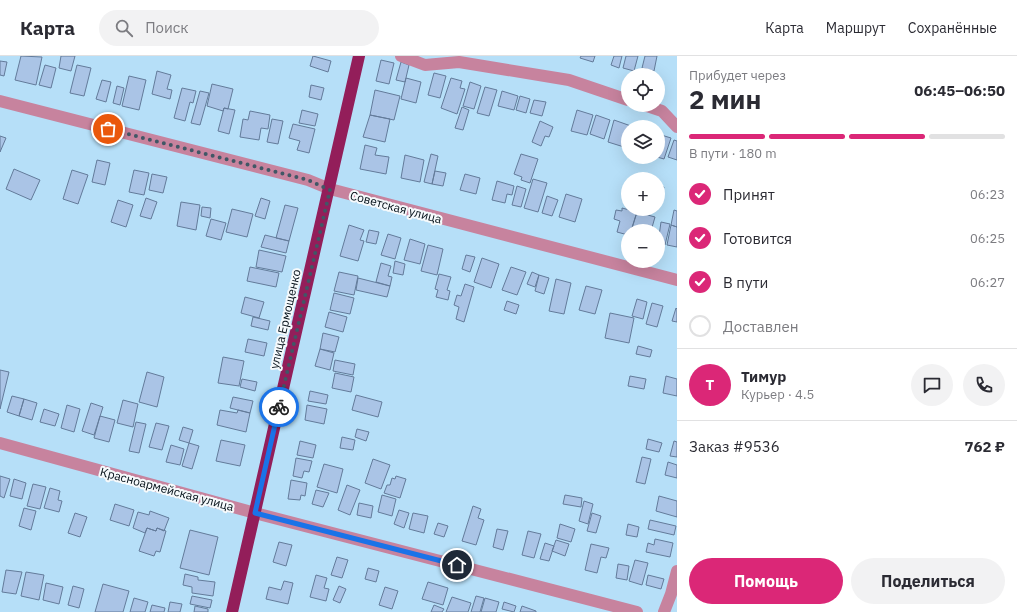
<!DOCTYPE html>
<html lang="ru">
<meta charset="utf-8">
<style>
body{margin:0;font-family:"IBM Plex Sans",sans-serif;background:#f2f2f3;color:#2b2b33;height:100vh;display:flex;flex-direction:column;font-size:15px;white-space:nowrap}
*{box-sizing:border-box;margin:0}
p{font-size:13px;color:#7c7c81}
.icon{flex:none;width:22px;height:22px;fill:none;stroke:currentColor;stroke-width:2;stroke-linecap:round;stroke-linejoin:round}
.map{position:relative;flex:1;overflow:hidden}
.drawer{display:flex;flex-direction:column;background:#fff;width:340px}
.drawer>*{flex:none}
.controls{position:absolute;left:621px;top:12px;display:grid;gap:8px}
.controls a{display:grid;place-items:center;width:44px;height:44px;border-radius:50%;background:#fff;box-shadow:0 4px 16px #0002;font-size:20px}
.pin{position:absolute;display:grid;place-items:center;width:34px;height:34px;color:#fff;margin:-17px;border:2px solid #fff;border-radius:50%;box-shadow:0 1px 4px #0007}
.courier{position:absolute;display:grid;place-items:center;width:40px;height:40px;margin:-20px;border:3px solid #1a73e8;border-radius:50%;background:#fff;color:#222;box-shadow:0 1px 5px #0007}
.summary em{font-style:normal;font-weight:700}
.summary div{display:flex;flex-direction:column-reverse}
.summary{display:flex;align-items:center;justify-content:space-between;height:68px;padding:0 12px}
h1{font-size:26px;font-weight:700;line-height:30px}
.bar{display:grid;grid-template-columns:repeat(4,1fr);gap:6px 4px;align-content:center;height:48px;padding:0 12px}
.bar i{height:5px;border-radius:3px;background:#e1e1e2}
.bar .on{background:#db2777}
.bar p{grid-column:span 4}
.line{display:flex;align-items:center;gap:10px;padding:0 12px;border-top:1px solid #e1e1e2}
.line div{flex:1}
.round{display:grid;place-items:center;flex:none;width:42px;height:42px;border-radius:21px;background:#f2f2f3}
ol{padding:0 12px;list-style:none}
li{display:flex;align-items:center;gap:12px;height:44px}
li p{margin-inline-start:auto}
li .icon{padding:4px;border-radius:50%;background:#db2777;color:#fff;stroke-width:4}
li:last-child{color:#7c7c81}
li i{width:22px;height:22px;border:2px solid #e1e1e2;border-radius:50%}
.primary-button{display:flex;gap:8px;margin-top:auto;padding:8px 12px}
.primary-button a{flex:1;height:46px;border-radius:24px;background:#db2777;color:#fff;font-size:16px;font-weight:700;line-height:46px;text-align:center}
.primary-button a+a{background:#f2f2f3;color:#2b2b33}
header{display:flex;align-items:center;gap:24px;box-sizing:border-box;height:56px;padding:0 20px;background:#fff;border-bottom:1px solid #e1e1e2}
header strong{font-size:19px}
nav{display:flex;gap:22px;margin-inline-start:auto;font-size:14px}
.search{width:280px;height:36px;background:#f2f2f3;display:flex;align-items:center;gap:10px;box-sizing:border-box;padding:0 14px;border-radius:22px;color:#7c7c81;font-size:15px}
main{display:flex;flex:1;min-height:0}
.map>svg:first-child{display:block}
</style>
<header>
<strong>Карта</strong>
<div class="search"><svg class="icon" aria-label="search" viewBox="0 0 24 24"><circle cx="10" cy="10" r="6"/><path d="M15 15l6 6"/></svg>Поиск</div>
<nav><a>Карта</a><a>Маршрут</a><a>Сохранённые</a></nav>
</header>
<main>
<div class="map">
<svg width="677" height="556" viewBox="0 0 677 556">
<rect width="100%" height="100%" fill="#b6dff8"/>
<path fill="#aac4e6" stroke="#637b9a" d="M21,0L42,1L36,29L15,24Z
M61,0H75L71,15L59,12Z
M313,0L331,5L328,16L310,10Z
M581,0H595L593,6L580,2Z
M614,0H622L619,12L611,9Z
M626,0H638L634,15L623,12Z
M645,0H657L654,15L642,12Z
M381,4L394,7L389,28L376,25Z
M0,5L7,6L4,20L0,19Z
M401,6L409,9L405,26L396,24Z
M45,9L56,12L51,32L39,29Z
M77,9L91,12L84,40L70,37Z
M157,15L171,19L167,33L172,34L170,43L152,38Z
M434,17L446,20L440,42L428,39Z
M129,20L146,24L139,54L122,50Z
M406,22L421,26L416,47L401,43Z
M451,22L462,25L460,32L465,33L457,58L441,52Z
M102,24L111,26L106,46L96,43Z
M470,26L481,30L474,53L463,50Z
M212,28L233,33L228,53L224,52L223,55L207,50Z
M311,29L324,32L321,44L309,41Z
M117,30L124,32L120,49L113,47Z
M485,31L497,34L489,60L477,57Z
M182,32L196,35L193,47L190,46L185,65L174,62Z
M375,34L400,40L394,64L370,59Z
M200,35L209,37L200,69L191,67Z
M502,35L518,40L514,54L498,50Z
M520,40L530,43L526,57L516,54Z
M534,44L546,46L542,60L530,57Z
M462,51L469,54L463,74L455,72Z
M224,52L235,54L229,78L218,75Z
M302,54L318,58L315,70L299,67Z
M577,54L593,59L587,79L571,75Z
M250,55L270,59L268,73L261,72L259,84L240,81L243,63L248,64Z
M370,59L390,63L385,86L363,81Z
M596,59L610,64L604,83L590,78Z
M272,63L283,65L278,88L267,86Z
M614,64L631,70L628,71L624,91L608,86Z
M540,65L553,71L549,81L545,80L541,90L532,86Z
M293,68L315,73L309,97L297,94L300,85L289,82Z
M658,78L671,82L664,103L657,101Z
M0,80L6,82L0,96Z
M674,84L677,85V104L668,101Z
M365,89L377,92L375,99L389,101L386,118L360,113Z
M431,98L438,100L432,128L424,126Z
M521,98L538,103L530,127L521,124L522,121L514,118Z
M405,99L424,104L420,126L401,122Z
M97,104L110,107L105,129L92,126Z
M14,113L40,124L31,144L6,133Z
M72,114L88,119L78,148L63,143Z
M134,114L149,117L144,139L129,136Z
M435,115L446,117L443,130L432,128Z
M152,118L167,121L163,137L149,134Z
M465,118L480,122L476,138L460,134Z
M533,123L547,127L538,156L524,152Z
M497,125L514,130L512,139L507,138L505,147L492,144Z
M517,130L526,133L521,151L512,149Z
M658,130L664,131L660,144L658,143Z
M566,138L582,143L575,166L559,161Z
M547,140L558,144L552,160L542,157Z
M146,142L157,146L151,163L140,160Z
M261,142L270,145L265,163L255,160Z
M118,144L133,149L126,171L111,166Z
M181,146L200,149L196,174L177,170Z
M285,149L298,152L289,185L276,182Z
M202,151L211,152L210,162L201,160Z
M622,152L637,156L631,175H628V179L617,176L620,165L614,163L616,154L622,155Z
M232,153L253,158L247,181L226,176Z
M674,154L677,155V171L671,169Z
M637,156L655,161L651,175H631Z
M211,163L226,167L221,184L206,180Z
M661,166L670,168L665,189L658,187Z
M349,169L364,174L360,184L364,185L358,205L340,200Z
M671,169L677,171V191L667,189Z
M369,174L379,176L376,188L366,186Z
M388,178L401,182L395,203L381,199Z
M265,179L289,185L286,197L261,191Z
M410,183L425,188L420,208L404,204Z
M428,189L443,193L437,219L421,215Z
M259,194L286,200L282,216L256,211Z
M466,199L475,201L470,216L462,213Z
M482,202L499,208L491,232L474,226Z
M395,205L405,208L403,219L393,217Z
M381,207L391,210L388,220L392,221L390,230L376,226Z
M250,211L279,217L276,231L247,225Z
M511,211L526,216L517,239L502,234Z
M339,216L358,220L354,239L334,235Z
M532,216L539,219L535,231L527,228Z
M439,218L451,221L447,234L450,235L448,244L436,241L438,234L435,233Z
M539,219L549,222L544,238L535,235Z
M358,222L390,230L387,241L356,234Z
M556,223L571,227L564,258L549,255Z
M465,228L474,231L464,266L456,263L459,251L454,249L457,239L461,240Z
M586,230L602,234L595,258L579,254Z
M334,237L354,242L350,258L330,254Z
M245,241L264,246L259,262L241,257Z
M637,243L647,246L643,263L632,260Z
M507,245L519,249L516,258L504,254Z
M652,247L663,250L657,271L646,268Z
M676,252L677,253V266L672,265Z
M329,256L347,261L343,276L325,271Z
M610,257L634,262L629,287L605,282Z
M253,261L270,265L268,274L251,270Z
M323,277L339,281L335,296L320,293Z
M248,283L267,287L264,300L245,296Z
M638,290L652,294L650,301L636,298Z
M320,293L334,297L330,314L315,310Z
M223,301L244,305L239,330L218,327Z
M335,304L355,308L353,319L333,315Z
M0,314L9,316L0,353Z
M147,316L164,321L157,351L139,346Z
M335,317L354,321L351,336L332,332Z
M630,320L646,323L644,333L628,330Z
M666,320L677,323V340L663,337Z
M242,323L257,326L255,335L240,331Z
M310,335L328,339L326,348L308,345Z
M356,339L382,346L378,361L352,354Z
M12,340L24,343L19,360L7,356Z
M233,341L253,345L250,357L230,352Z
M24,343L37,347L32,364L19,360Z
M123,344L138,348L133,371L117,367Z
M91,347L103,351L94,379L82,375Z
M67,349L80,353L74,376L61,372Z
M307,349L327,353L324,368L305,364Z
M44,353L59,358L55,370L40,366Z
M220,354L237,357L238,354L250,357L246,376L217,369Z
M100,360L115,364L109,386L94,382Z
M136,366L146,368L139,397L129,395Z
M156,367L169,370L162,394L149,391Z
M183,371L193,374L189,387L179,384Z
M357,373L369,376L366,385L355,381Z
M342,381L355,384L353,394L340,392Z
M648,383L662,387L659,396L646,393Z
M221,384L245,389L240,410L216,405Z
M300,385L316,389L313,402L297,399Z
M674,385L677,386V401L670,400Z
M189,387L199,390L192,413L182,410Z
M171,389L184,393L180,409L166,406Z
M642,401L651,403L645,428L636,426Z
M296,402L312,405L309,416L304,415L302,422L293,420Z
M373,403L390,409L381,433L365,427Z
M668,406L677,409V422L665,419Z
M324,408L343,413L337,437L317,431Z
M0,420L10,423L4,442L0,440Z
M396,420L406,423L400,442L384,437L387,429H390L392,422L395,423Z
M14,423L26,427L22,443L10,440Z
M291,424L307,427L305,440L301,439L300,444L288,443Z
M33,428L46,431L40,453L27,450Z
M347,429L360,434L350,459L338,454Z
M50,432L60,435L58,444L62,445L59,456L44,452Z
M316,434L329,437L323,451L312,448Z
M382,439L396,443L392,460L378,456Z
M565,439L582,442L581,451L563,448Z
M659,440L677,445V461L656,455Z
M584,445L593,448L588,468L579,465Z
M359,447L373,450L371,462L357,459Z
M115,448L134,454L129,470L110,464Z
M473,450L481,453L478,462L484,464L476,489L462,485Z
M24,452L36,455L31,474L19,470Z
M399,454L409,457L404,472L394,468Z
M150,455L169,462L164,475L157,472L156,475L147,472L145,477L133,472L138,456L149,459Z
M75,457L87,461L80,481L68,477Z
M413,457L428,460L424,477L409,473Z
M592,457L601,460L596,477L587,475Z
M650,464L676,470L674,479L648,473Z
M438,467L448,470L444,481L434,478Z
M560,468L575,473L571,486L557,482Z
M628,468L639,471L637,481L626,479Z
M147,472L156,475L157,472L166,475L160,496L156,495L154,500L139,495Z
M497,473L508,475L503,494L493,491Z
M190,474L218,481L209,519L180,512Z
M528,475L541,478L534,502L522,499Z
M655,483L673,487L670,501L646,496L648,487L654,489Z
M556,484L569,488L565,500L552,495Z
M279,486L292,489L286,510L273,506Z
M545,487L554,490L549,505L540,503Z
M591,488L609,492L606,502L601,501L597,517L585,514Z
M337,501L348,504L342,522L331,519Z
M635,504L648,507L642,529L629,525Z
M618,508L629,510L627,524L616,522Z
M368,512L379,515L376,526L365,523Z
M6,514L22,516L16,538L2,536Z
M26,516L44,519L39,544L21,540Z
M185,518L198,521V524L215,526L213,540L192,537V531L183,529Z
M316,519L327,522L324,532L329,533L326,545L310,541Z
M648,519L664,523L661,533L646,529Z
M284,525L293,527L288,548L266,543L269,531L281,534Z
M428,526L448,532L443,549L422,543Z
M46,527L63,531L59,548L43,544Z
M103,528L129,535L123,556H95Z
M73,530L84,533L79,552L68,549Z
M339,530L346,533L340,547L333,544Z
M385,531L398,535L392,553L379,549Z
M192,540L212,544L210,552L190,548Z
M476,540L484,542L480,556H471Z
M452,541L471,547L468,556H446Z
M134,542L148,546L145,556H130Z
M485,542L499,546L496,556H481Z
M170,546L182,548L180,556H168Z
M504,546L516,550L514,556L502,553Z
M152,549L165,552L164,556H150Z
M434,549L444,553L442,556H431Z
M195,550L208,553V556H194Z
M522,550L536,555V556H520Z"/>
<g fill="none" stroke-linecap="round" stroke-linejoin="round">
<path stroke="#c7839e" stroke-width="12" d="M401,0L425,9L459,6L569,24L628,44
M0,45L308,124L330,133L677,224
M644,49L662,55L677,71
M0,387L255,457L637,556
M664,556L671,538L677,515"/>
<path stroke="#931e5a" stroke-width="12" d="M232,556L359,0"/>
</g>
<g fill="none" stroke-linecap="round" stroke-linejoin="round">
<path stroke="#415766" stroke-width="4" stroke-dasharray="0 7.2" d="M108,73L308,124L330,134L279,351"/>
<path stroke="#1a73e8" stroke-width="5" d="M279,351L255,457L457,509"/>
</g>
<g text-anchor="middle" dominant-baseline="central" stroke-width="4" stroke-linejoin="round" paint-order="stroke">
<g font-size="12" fill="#020e17" stroke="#f6fafc">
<text transform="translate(396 151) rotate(15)">Советская улица</text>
<text transform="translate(285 263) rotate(-77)">улица Ермощенко</text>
<text transform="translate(167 433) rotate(15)">Красноармейская улица</text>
</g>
</g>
</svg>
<div class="controls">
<a><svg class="icon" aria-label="locate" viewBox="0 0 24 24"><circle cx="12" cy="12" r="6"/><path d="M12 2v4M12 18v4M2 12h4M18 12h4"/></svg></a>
<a><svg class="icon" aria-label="layers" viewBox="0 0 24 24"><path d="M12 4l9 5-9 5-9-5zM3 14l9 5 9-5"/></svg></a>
<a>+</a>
<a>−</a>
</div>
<div class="pin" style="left:108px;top:73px;background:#ea580c"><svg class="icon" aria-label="bag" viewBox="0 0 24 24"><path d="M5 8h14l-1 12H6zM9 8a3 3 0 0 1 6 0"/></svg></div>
<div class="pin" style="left:457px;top:509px;background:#1f2937"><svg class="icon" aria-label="home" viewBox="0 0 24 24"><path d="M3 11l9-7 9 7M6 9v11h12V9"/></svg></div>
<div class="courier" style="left:279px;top:351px"><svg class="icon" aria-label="bike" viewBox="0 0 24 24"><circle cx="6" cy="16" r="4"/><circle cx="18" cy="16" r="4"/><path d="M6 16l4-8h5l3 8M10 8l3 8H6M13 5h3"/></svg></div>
</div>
<section class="drawer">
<div class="summary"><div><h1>2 мин</h1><p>Прибудет через</p></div><em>06:45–06:50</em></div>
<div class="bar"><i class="on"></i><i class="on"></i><i class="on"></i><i></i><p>В пути · 180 m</p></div>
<ol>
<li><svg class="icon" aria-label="check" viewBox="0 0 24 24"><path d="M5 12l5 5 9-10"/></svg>Принят<p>06:23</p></li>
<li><svg class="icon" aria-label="check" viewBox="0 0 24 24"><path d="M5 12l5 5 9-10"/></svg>Готовится<p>06:25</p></li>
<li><svg class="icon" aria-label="check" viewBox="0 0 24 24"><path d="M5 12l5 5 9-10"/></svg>В пути<p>06:27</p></li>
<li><i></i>Доставлен</li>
</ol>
<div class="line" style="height:72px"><b class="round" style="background:#db2777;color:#fff">Т</b><div><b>Тимур</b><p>Курьер · 4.5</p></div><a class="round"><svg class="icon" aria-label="chat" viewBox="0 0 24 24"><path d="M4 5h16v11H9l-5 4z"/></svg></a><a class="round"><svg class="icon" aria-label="phone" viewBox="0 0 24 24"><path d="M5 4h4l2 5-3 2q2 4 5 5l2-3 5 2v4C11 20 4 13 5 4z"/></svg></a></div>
<div class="line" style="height:52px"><div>Заказ #9536</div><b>762 ₽</b></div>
<div class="primary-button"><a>Помощь</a><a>Поделиться</a></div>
</section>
</main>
